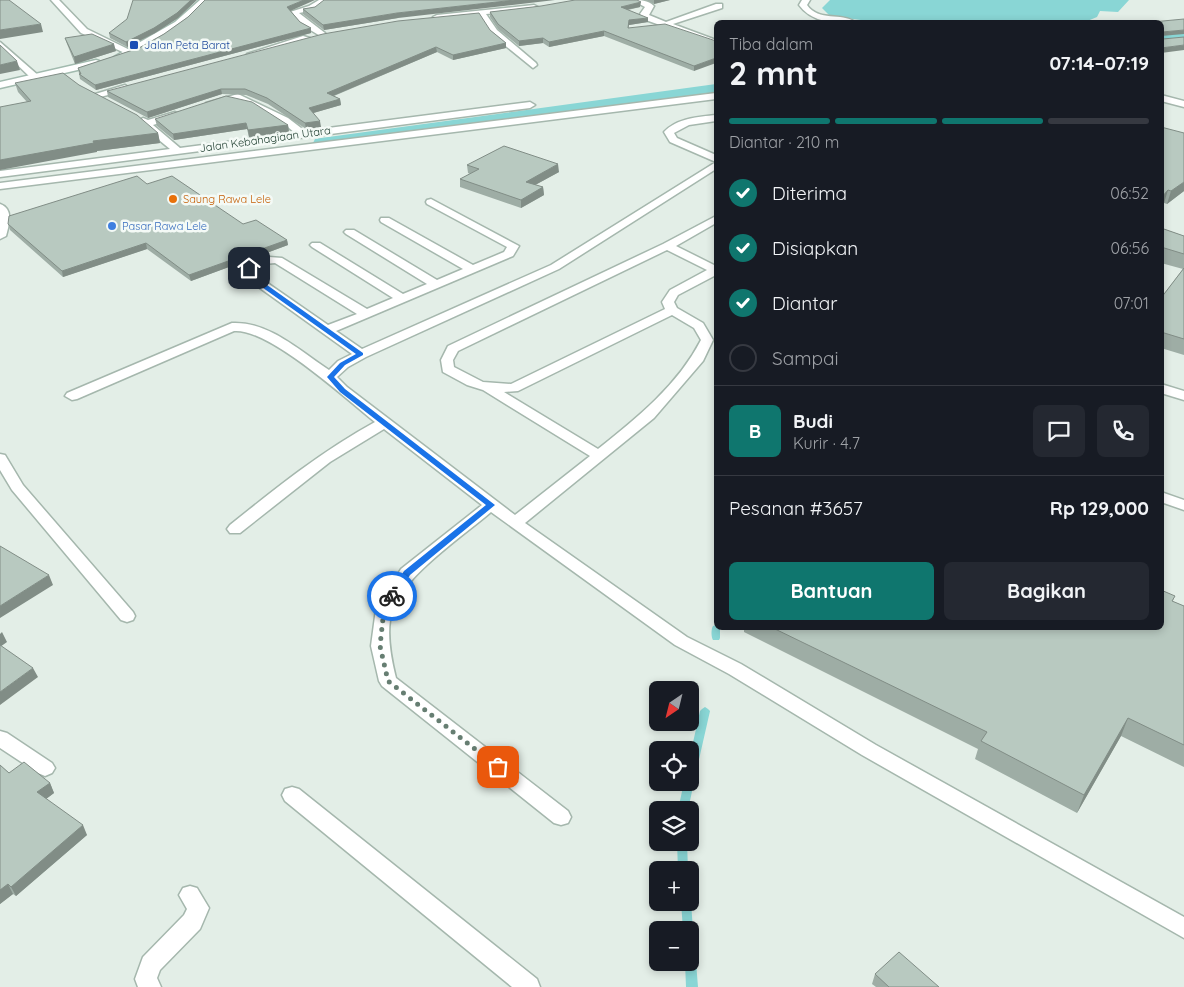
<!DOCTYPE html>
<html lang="id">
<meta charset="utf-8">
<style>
body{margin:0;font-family:Quicksand,sans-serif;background:#242831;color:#f1f3f6;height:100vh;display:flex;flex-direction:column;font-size:19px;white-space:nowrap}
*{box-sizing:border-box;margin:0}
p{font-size:16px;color:#9ea1a6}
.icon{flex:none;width:28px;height:28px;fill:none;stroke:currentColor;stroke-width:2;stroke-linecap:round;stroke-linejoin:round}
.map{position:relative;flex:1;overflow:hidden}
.details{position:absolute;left:714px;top:20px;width:450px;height:610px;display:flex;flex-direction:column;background:#171b24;border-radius:8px;box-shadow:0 2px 8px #0003}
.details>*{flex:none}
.needle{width:32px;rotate:215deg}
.controls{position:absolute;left:649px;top:681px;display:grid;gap:10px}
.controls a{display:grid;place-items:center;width:50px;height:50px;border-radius:8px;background:#171b24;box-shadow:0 2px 8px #0003;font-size:25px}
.pin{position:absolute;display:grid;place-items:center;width:42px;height:42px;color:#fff;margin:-21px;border-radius:10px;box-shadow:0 2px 8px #0006}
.courier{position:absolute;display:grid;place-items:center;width:50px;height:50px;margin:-25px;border:4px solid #1a73e8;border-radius:50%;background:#fff;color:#222;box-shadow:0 1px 6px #0007}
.headline em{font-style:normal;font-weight:700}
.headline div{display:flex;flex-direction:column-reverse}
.headline{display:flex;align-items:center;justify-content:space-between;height:85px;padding:0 15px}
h1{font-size:32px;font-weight:700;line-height:38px}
.bar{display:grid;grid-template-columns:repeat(4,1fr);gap:8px 5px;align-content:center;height:60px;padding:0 15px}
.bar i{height:6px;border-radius:4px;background:#363941}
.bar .on{background:#0f766e}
.bar p{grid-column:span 4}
.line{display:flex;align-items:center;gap:12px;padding:0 15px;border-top:1px solid #363941}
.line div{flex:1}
.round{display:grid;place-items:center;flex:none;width:52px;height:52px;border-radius:8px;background:#242831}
ol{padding:0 15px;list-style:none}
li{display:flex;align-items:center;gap:15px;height:55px}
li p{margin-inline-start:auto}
li .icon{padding:5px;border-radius:50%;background:#0f766e;color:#fff;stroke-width:4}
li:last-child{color:#9ea1a6}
li i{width:28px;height:28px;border:2px solid #363941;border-radius:50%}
.action{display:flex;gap:10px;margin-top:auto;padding:10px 15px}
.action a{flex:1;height:58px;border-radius:8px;background:#0f766e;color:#fff;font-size:20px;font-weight:700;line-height:58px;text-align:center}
.action a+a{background:#242831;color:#f1f3f6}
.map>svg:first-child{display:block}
</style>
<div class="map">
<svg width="1184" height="987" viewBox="0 0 1184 987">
<rect width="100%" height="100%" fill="#e3eee7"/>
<path fill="#89d6d5" d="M830,0H1129L1118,12L1100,11L1097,17L1085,22H876L830,16L822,8Z"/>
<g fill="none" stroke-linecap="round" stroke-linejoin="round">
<path fill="#89d6d5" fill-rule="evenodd" d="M716,625V628H720V638L719,640H713C711,637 711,629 713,626Z
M705,707L708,709L710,711L695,777L693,780L694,782L688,810H678L684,782H690V756L700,711L702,709Z
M677,842H687L688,870H678Z
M690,899L691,902L693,930L692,933L690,934V930H683L681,902H690Z
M690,957L694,958L696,962L698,987H686L685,962H690Z"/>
<path fill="#89d6d5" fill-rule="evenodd" d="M1184,31V39L1161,42V34Z
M716,84V94L321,148L315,147L313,143L315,139L321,138Z"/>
<defs>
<path id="lane" d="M51,0H59L87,29L134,52L127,54L81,33Z
M0,42L39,76V80H33L0,48Z
M1161,95L1184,101V107L1161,101Z
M716,115V121L689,125L674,133L677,138L716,155V162L670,142L664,132C677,118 698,117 716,115Z
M716,162V169L559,269L366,357L348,367L337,377L347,387L515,515L590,456L483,390L467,385L443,372L441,360L448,346L663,244L716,216V223L676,246L716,266V275L678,295L674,302L677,308L703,323L713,340L703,361L654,418L525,523L687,637L741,664L876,745L1184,917V938L862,755L729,674L675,645L491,512C463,536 405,575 393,609C385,629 391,658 396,678L568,811L571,817L568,823L561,825L554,823L382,686L379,681L371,646L376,609L401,569L482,505L384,429L330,462L240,533H230L227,529L230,525C276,488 322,451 375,422C346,399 269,328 234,331L77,399L72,400L65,396L67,393L232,323C268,321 300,351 329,370L338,361L352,354L243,276L241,274L248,264L256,259L269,257L282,258L367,309L393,298L312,247L310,245L312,243H320L403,294L427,284L346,234L344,232L346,230H354L437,280L463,269L381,222L380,220L381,218H389L473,265L504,252L507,247L427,204L426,202L427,200L431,199L519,246L513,256L336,331L362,349L551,265ZM667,250L707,270L670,290L662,302L665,309L511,384L483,382L454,367L453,360L458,351ZM275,263L357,314L328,325L253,273L264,264ZM672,315L694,328L701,340C678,385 637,418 598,449L504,392L518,391Z
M0,204C14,209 9,225 6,236L0,239Z
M1161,384L1184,391V400L1161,393Z
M0,454L5,455L23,485L133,612L135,616L133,620L127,622L121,620L12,490L0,470Z
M1161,492L1184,500V510L1161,502Z
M292,787L299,789L537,979L540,987H512L285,801L282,795L285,789Z
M190,886L197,888L209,908L200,929L160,970L157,978L161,987H138L135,979L143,957L184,915L187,909L179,895L183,888Z"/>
<path id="street" d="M319,0H328L315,10L299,13L325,33L326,35L322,37L302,25L290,12L309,6Z
M632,0C640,0 648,0 654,6L649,15L666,22L716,4H722V8L673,24L716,40V45L643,19L640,14L645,7Z
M802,0H810L807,5C819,22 841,12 855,22C836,25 811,22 799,5Z
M534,5L538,7L537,9L486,14L497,30L536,63L537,65L533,68L491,34L479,15L437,19L433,17L437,15Z
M303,36L310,38L254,56L247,54Z
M125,85L129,88L128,90L96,98L92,95Z
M716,93V99L0,189V183Z
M238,94L288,118L305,131L530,102L535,105L530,108L0,177V171L170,149L142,126L138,121L143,118L148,120L175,112L180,115L178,117L153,125L180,148L295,133L282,122L237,100L211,106L206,103Z
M0,731L7,733L52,763L55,768L52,773L45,776L38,773L0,748Z"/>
<path id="secondary" d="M200,0H208L181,26L121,59L114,57L175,22Z
M96,60L99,61V65L0,88V82Z"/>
</defs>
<use href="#lane" stroke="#a5b7ad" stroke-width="3"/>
<use href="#street" stroke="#a5b7ad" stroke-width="3"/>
<use href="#secondary" stroke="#a1baae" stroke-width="3"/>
<use href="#lane" fill="#fff" fill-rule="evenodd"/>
<use href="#street" fill="#fff" fill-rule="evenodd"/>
<use href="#secondary" fill="#fff" fill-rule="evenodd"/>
</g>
<path fill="#9eada5" d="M646,0H670L654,4Z
M541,6L640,7L628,10L648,22L629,25L628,28L716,42L694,71L604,36L549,47L543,43L519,46L498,29L490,17V12Z
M315,7L398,18L324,30L303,14V9Z
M291,11L300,22L311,28V33L96,90L80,79L78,68L139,48L164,34L188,17Z
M178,18L155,33L127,47L110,38L109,33Z
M490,30L506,43V48L453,60L437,52L334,96L340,99L341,105L313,113L321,127L306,129L268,104L246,95L222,94L148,118L108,97L107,91Z
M65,38L116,51L75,64L67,44Z
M15,83L79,85L158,133L160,143L97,151V152L27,102L18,92Z
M155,119L288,125L289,132L249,137L247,129L174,140L157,126Z
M1161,127L1184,191L1167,204L1164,203L1161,206Z
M467,165L559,172L535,185L543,187L544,195L521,208L460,187V179L470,174L468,173Z
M147,184L243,224L287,240L288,245L191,281L147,249L63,277L10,230L8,224Z
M1161,228L1184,236V355L1161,348V298L1183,269L1161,263Z
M1175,596L1172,601L1184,606V767L1121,736L1077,813L975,759L978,749L744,632V628H1161Z
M0,765L9,773L50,783L54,793L46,799L87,835L16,896L13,894L0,904Z
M875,974L939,987H876L872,984Z"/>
<path fill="#818d86" d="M191,0H197L178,18L155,33L127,47L126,42Z
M304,0H315L288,12L287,7Z
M515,0H555L398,18L324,30L323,25L397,13Z
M654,0H670L654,4Z
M641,2L640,7L620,11L621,7Z
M648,18V22L629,25L628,32L629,20Z
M41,24L43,32L0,39V30Z
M311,28V33L96,90L95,85Z
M1184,30V34L1161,36V33L1162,32Z
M604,31V36L549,47V42Z
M543,38V43L519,46V41Z
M506,43V48L453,60V55Z
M114,44L116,51L75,64L74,57Z
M1184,45V50L1161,53V48Z
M436,47L437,52L328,98L327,93Z
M716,58V63L694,71V66Z
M17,61L20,70L0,74V65Z
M221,89L222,94L148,118L147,112Z
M340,99L341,105L310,114L309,108Z
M320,121L321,127L306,129L305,123Z
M246,123L247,129L174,140L173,134Z
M288,125L289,132L249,137L248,130Z
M158,133L160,143L97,151V152L0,170V160L93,141Z
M558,164L559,172L526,190V182Z
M1184,182V191L1167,204L1171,191Z
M543,187L544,195L521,208V200Z
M1168,190L1164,203L1161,206V198Z
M287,240L288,245L191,281L189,275Z
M146,243L147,249L63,277L62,271Z
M49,575L53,585L0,618V606Z
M2,632L7,642L0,647V634Z
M33,668L38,677L0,705V692Z
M1128,718L1121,736L1077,813L1084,795Z
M50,783L54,793L42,802L37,792Z
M83,825L87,835L16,896L11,887Z
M8,884L13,894L0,904V890Z"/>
<path fill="#b8c9c0" stroke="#818d86" d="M0,0H9L41,24L0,30Z
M133,0H191L177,13L154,28L126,42L109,33L127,19Z
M205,0H304L287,7L300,22L311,28L95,85L79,74H81L78,68L139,48L164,34L188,17Z
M324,0H515L397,13L323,25L303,9L315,7Z
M575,0H637L641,2L621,7L648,18L629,20L628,28L665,24L716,41V58L694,66L604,31L549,42L543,38L519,41L498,24L490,12L541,6Z
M479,13L490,30L506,43L453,55L436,47L327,93L340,99L309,108L320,121L305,123L267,98L245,89H221L147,112L107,91L323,34L398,21Z
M1184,19V30L1162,32L1161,33V22H1152Z
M92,34L114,44L74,57L65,38Z
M1161,36L1163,39L1184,37V45L1161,48Z
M0,45L17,61L0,65Z
M63,73L79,85L137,115L158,133L93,141L94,143L0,160V107L31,101L15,83Z
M226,96L252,102L288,125L248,130L246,123L173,134L155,119Z
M1161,127L1184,133V182L1171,191L1168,190L1161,198Z
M504,146L558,164L526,182L543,187L521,200L460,179L479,169L467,165Z
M137,176L147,184L172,176L243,224L256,220L287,240L189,275L146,243L62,271L8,224L9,216Z
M1161,228L1184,236V254L1161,247Z
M1184,268V339L1161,332V298Z
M0,546L49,575L0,606Z
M1161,590L1175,596L1172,601L1184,606V745L1128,718L1084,795L981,741L987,732L773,628H1161Z
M0,645L33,668L0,692Z
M24,762L50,783L37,792L83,825L11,887L8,884L0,890V765L9,773Z
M899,952L939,987H889L875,974Z"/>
<path fill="#1a73e8" d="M247,266L252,268L250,273L363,353V355L345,365L334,377L345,389L495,505L410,575L395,599H392L388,596L404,571L486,505L340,392L327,377L340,363L356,354L245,275Z"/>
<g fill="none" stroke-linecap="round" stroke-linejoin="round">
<path stroke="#667e72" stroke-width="5" stroke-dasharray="0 9" d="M392,596L384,609L380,646L388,681L498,767"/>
</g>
<rect fill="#1a4fb4" stroke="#f4faf6" stroke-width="2" x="129" y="40" width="10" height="10" rx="2.5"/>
<circle fill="#e8710a" stroke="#f4faf6" stroke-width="2" cx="173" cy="199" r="5"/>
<circle fill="#3f7fe0" stroke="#f4faf6" stroke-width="2" cx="112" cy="226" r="5"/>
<g text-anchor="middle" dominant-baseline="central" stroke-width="5" stroke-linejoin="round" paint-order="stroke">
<g font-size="11" fill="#164399" stroke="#f4faf6" text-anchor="start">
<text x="144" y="45">Jalan Peta Barat</text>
</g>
<g font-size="11" fill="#224133" stroke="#f4faf6">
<text transform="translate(265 139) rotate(-8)">Jalan Kebahagiaan Utara</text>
</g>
<g font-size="11" fill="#c56008" stroke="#f4faf6" text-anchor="start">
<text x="183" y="199">Saung Rawa Lele</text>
</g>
<g font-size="11" fill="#366cbe" stroke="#f4faf6" text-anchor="start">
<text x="122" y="226">Pasar Rawa Lele</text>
</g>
</g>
</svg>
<div class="controls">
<a><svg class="needle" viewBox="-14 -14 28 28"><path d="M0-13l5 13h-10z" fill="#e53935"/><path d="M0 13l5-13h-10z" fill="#9ea1a6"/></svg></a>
<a><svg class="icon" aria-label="locate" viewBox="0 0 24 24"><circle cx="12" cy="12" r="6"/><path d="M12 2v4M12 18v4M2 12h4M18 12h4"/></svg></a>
<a><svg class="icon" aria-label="layers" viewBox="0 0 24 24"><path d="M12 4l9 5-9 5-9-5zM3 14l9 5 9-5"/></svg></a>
<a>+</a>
<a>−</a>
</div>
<div class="pin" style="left:498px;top:767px;background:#ea580c"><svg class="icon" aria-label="bag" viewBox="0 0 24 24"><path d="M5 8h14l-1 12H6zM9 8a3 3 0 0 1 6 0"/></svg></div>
<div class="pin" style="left:249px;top:268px;background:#1f2937"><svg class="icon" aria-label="home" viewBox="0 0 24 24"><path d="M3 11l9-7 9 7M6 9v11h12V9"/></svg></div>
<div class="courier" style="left:392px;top:596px"><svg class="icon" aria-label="bike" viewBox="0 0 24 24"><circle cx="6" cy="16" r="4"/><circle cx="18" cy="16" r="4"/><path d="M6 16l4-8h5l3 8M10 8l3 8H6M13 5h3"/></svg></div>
<section class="details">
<div class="headline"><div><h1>2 mnt</h1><p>Tiba dalam</p></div><em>07:14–07:19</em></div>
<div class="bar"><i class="on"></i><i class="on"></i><i class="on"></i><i></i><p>Diantar · 210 m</p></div>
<ol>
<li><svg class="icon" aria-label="check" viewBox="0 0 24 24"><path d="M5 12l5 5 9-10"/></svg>Diterima<p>06:52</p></li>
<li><svg class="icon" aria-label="check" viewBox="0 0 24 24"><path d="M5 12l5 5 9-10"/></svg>Disiapkan<p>06:56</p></li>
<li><svg class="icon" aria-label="check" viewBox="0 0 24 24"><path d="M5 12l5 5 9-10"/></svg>Diantar<p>07:01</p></li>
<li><i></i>Sampai</li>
</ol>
<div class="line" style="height:90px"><b class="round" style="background:#0f766e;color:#fff">B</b><div><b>Budi</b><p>Kurir · 4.7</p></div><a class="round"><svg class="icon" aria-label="chat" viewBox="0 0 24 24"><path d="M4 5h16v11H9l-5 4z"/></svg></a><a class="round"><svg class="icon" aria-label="phone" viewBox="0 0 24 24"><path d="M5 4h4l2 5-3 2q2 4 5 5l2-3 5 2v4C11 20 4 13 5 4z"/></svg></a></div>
<div class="line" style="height:65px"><div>Pesanan #3657</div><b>Rp 129,000</b></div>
<div class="action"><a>Bantuan</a><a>Bagikan</a></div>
</section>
</div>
